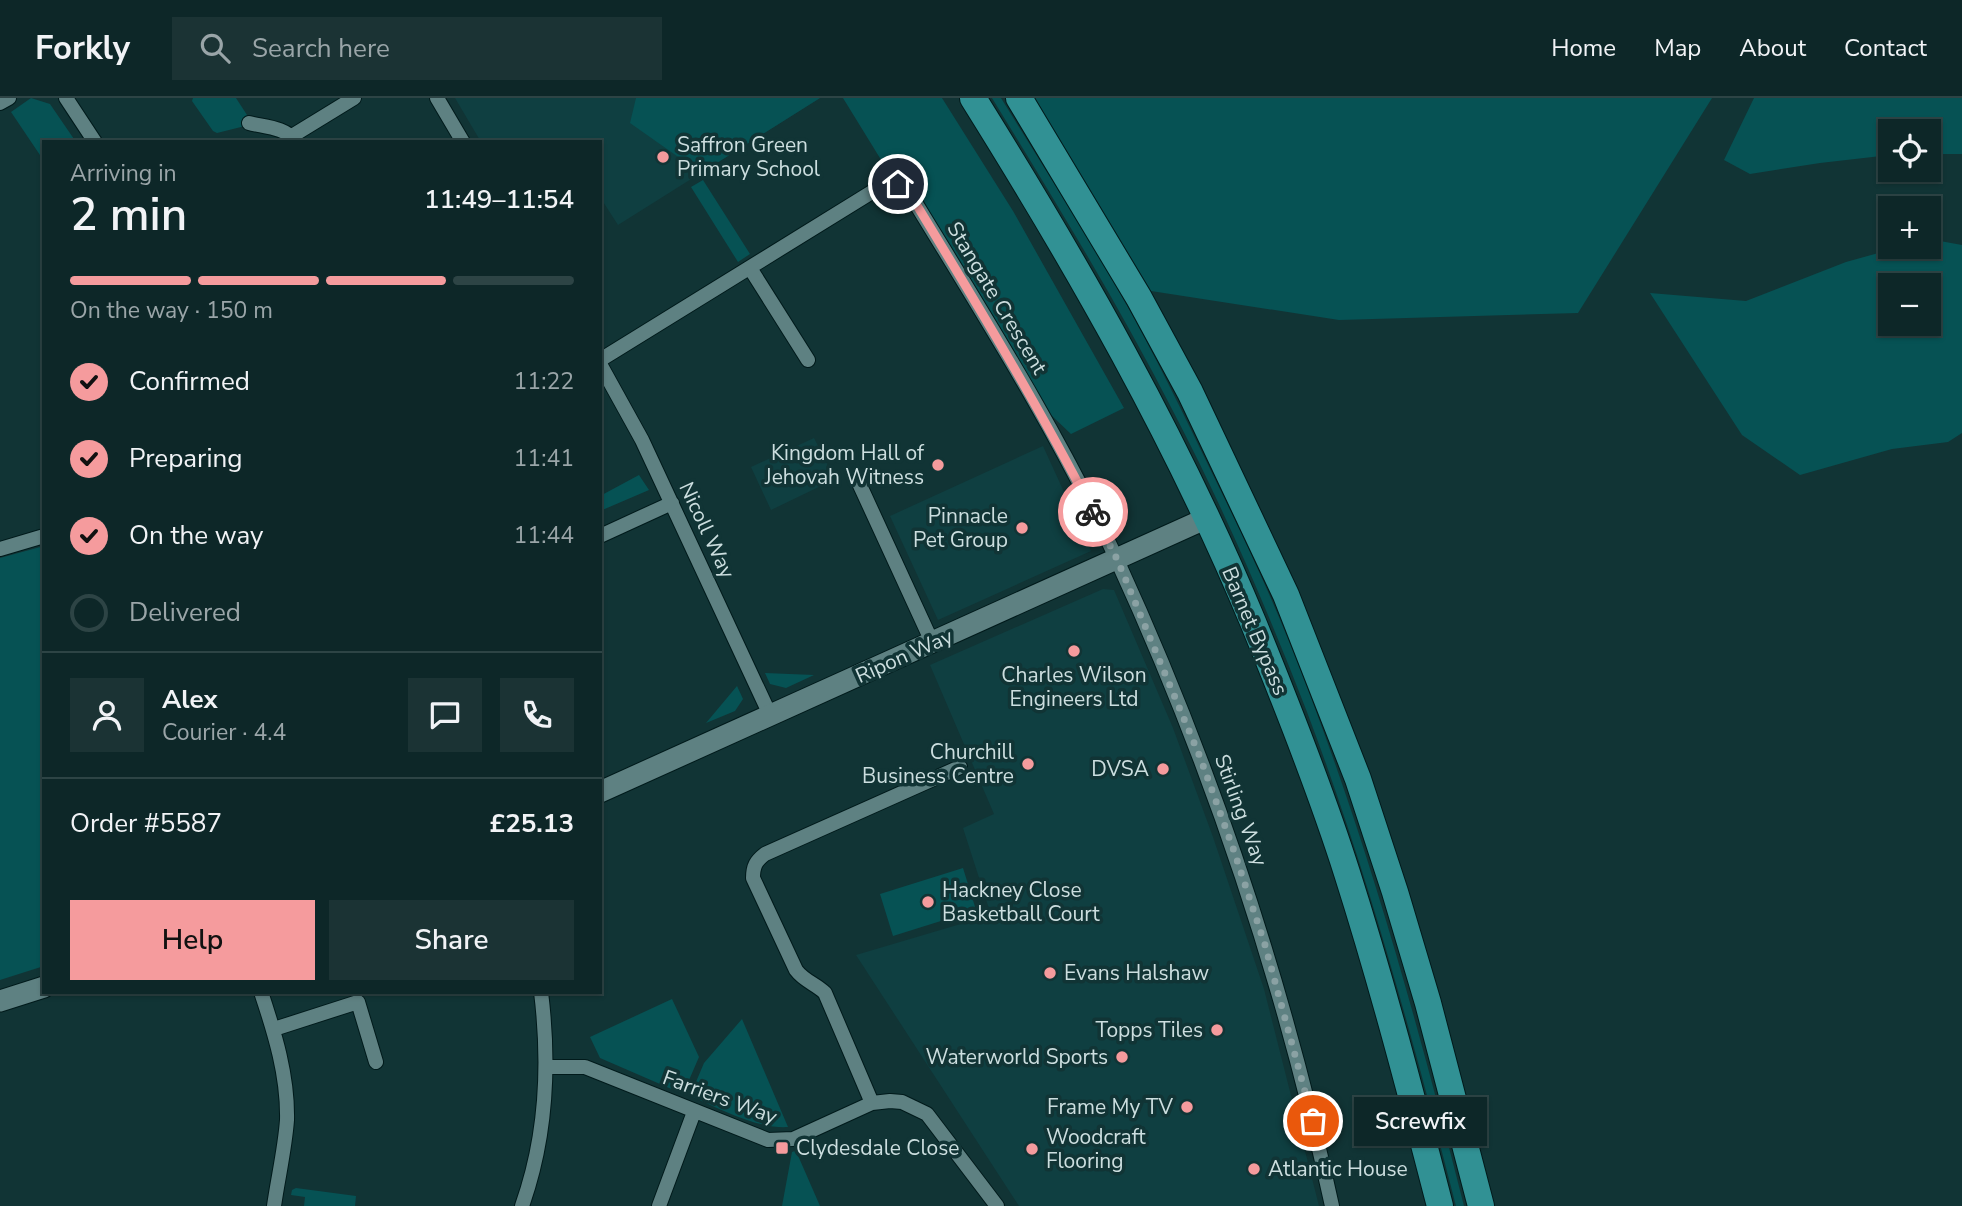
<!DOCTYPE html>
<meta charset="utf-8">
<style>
body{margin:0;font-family:"Nunito Sans",sans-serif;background:#1b3334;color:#f1f3f6;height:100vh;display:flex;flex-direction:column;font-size:26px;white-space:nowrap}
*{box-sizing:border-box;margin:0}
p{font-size:23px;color:#9aa5a8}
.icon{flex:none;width:38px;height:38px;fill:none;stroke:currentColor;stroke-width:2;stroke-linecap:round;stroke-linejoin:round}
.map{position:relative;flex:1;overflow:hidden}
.side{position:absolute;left:42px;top:42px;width:560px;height:854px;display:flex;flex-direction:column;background:#0d2728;border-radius:0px;box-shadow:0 2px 5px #0004,0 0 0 2px #2d4445}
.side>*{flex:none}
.controls{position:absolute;left:1878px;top:21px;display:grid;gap:14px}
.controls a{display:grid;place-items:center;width:63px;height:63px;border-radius:0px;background:#0d2728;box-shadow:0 2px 5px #0004,0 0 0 2px #2d4445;font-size:35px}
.pin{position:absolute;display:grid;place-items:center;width:60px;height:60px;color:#fff;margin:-30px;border:4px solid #fff;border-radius:50%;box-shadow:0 2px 7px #0007}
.courier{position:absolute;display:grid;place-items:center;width:70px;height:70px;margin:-35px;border:5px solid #f59b9d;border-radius:50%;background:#fff;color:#222;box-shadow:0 2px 9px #0007}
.bubble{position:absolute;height:49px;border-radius:0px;background:#0d2728;box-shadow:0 2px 5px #0004,0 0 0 2px #2d4445;font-size:23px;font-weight:600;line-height:49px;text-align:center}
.overview em{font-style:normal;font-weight:600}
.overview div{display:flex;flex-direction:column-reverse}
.overview{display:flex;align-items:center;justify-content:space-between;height:119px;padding:0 28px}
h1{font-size:46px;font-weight:600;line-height:52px}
.bar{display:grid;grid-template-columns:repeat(4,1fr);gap:10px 7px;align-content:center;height:84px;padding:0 28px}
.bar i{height:9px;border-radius:5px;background:#2d4445}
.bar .selected{background:#f59b9d}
.bar p{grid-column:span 4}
.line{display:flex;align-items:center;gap:18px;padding:0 28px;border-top:2px solid #2d4445}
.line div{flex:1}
.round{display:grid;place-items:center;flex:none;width:74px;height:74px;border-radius:0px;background:#1b3334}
ol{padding:0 28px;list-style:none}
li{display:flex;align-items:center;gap:21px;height:77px}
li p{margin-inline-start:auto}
li .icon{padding:7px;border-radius:50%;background:#f59b9d;color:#111;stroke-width:4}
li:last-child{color:#9aa5a8}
li i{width:38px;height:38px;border:4px solid #2d4445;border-radius:50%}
.cta{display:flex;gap:14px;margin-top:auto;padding:14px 28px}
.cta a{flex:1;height:80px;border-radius:0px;background:#f59b9d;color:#111;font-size:28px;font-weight:600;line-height:80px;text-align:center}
.cta a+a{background:#1b3334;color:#f1f3f6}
header{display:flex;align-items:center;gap:42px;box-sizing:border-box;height:98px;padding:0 35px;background:#0d2728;border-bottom:2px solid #2d4445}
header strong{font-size:33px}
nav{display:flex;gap:38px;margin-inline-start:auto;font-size:24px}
.search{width:490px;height:63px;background:#1b3334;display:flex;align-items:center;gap:18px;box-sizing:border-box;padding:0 24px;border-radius:0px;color:#9aa5a8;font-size:26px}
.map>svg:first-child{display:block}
</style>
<header>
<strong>Forkly</strong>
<div class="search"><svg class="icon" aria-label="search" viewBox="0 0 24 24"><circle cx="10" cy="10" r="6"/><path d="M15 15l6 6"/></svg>Search here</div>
<nav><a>Home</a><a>Map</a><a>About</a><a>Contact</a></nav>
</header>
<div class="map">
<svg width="1962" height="1108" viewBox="0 0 1962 1108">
<rect width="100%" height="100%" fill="#113435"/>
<path fill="#0f3f41" d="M455,0H820L618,127L600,99V44H481Z
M814,340L830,372L827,385L771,412L751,369Z
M1043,348L1091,453L938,522L890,418Z
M1103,491L1114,492L1173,630L1213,739L1264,891L1319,1108H1019L856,857L991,817L963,730L994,716L930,567Z"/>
<path fill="#065254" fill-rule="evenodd" d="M31,0L50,6L76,44H44V63L11,14Z
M193,0H236L247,17L245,28L217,35L213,33L192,3Z
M636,0H820L701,75L630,25Z
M843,0H942L1013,113L1124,310L1071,336L1051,317L918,94L910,85L891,78Z
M992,0H1001C1041,65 1083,130 1121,197C1154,255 1183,315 1212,375C1239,430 1265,484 1288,541C1363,726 1415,915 1464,1108H1456C1413,941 1368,775 1307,614C1268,513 1224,411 1174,315C1119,207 1055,103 992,0Z
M1035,0H1712L1578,215L1339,222L1151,193Z
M1754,0H1962V56H1929L1928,33H1890V57L1820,65L1750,76L1724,62Z
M703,82L750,156L738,164L691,89Z
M1929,141L1962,147V335L1948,344L1892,351L1800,377L1742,337L1650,195L1746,203L1846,164L1900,149H1928ZM1890,187H1928V226H1890Z
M639,377L649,392L600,413V398Z
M44,448V868L0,882V460Z
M765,575L814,577L786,590L770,586Z
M737,588L743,601L735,613L706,625Z
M963,770L976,812L893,838L880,796Z
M672,901L699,959L683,996L600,960L590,939Z
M742,921L788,1029C756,1031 719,1010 690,998L704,965Z
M795,1053H796L820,1108H782L792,1054Z
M296,1090L356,1098L355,1108H304L305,1099L291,1097L292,1092Z"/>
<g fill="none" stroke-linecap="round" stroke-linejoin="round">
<defs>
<path id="street" d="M66,0L95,44
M437,0L463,44
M0,5L9,0
M249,25C264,29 286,29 296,44
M292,38L354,0
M750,170L808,262
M600,262L880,89C893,84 901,86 910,96C983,216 1059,335 1117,462C1212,669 1284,886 1332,1108
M600,266L642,342L771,619
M858,383L932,544
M600,438L672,405
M0,451L44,438
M261,894C275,936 288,978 287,1022C285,1050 278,1080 274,1108
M274,931L358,904L376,964
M546,969H585L768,1042L793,1041L872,1005L890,1003L902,1004L927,1016L997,1108
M872,1005L825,895C816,886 804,883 796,872L753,780C753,768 756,763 765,756L960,669
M522,1108C547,1038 550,967 541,894
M659,1108L694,1014"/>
<path id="secondary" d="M600,694L1207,420
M0,903L44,889"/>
<path id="highway" d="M973,0C1078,168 1177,341 1253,524C1287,607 1320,690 1347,775C1382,885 1411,996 1440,1108
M1019,0L1139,200L1190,294L1286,497L1358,681L1395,794L1428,905L1481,1108"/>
</defs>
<use href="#street" stroke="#011a1b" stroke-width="16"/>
<use href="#secondary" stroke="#011a1b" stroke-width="23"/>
<use href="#highway" stroke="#011a1b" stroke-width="28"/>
<use href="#street" stroke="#5e8182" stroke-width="14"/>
<use href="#secondary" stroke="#5e8182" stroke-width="21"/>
<use href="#highway" stroke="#319194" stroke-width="26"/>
</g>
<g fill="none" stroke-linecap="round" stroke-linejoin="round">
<path stroke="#8ba2a4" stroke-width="7" stroke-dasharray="0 12.6" d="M1093,414L1117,461L1200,659L1234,753L1265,847L1313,1023"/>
<path stroke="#f59b9d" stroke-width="9" d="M898,86L910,96C974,201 1037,305 1093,414"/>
</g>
<g fill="#f59b9d" stroke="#113435" stroke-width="2.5">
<circle cx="663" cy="59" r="7"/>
<circle cx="938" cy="367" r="7"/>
<circle cx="1022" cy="430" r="7"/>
<circle cx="1074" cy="553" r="7"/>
<circle cx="1028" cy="666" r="7"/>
<circle cx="1163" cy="671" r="7"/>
<circle cx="928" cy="804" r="7"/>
<circle cx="1050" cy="875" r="7"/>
<circle cx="1217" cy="932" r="7"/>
<circle cx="1122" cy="959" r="7"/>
<circle cx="1187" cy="1009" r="7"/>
<rect x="775" y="1043" width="14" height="14" rx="3.5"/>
<circle cx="1032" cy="1051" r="7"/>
<circle cx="1254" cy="1071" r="7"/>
</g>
<g text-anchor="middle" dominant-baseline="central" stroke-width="7" stroke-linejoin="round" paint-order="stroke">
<g font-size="21" fill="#ccdedf" stroke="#113435" text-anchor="end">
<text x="677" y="47" text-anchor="start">Saffron Green<tspan x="677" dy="24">Primary School</tspan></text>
<text x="924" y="355">Kingdom Hall of<tspan x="924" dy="24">Jehovah Witness</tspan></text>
<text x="1008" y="418">Pinnacle<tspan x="1008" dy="24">Pet Group</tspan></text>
<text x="1074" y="577" text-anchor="middle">Charles Wilson<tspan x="1074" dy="24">Engineers Ltd</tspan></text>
<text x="1014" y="654">Churchill<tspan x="1014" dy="24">Business Centre</tspan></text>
<text x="1149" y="671">DVSA</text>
<text x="942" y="792" text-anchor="start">Hackney Close<tspan x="942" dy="24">Basketball Court</tspan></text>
<text x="1064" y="875" text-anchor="start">Evans Halshaw</text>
<text x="1203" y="932">Topps Tiles</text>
<text x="1108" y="959">Waterworld Sports</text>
<text x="1173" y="1009">Frame My TV</text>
<text x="1046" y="1039" text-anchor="start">Woodcraft<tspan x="1046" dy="24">Flooring</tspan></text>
<text x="796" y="1050" text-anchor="start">Clydesdale Close</text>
<text x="1268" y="1071" text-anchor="start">Atlantic House</text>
</g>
<g font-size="21" fill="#ccdedf" stroke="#113435">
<text transform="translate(997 200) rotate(59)">Stangate Crescent</text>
<text transform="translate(707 432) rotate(65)">Nicoll Way</text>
<text transform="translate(1255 533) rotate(67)">Barnet Bypass</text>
<text transform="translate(904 558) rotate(-24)">Ripon Way</text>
<text transform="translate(1241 712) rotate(70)">Stirling Way</text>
<text transform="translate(720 999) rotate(20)">Farriers Way</text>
</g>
</g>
</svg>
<div class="controls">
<a><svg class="icon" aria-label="locate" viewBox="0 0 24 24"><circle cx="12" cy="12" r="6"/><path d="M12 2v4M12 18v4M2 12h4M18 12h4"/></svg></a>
<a>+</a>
<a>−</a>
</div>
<div class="pin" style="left:1313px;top:1023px;background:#ea580c"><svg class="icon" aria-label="bag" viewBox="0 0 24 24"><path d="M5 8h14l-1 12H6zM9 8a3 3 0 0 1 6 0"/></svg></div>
<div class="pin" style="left:898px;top:86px;background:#1f2937"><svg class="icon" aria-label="home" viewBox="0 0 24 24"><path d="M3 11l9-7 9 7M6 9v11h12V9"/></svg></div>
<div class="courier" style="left:1093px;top:414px"><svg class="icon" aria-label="bike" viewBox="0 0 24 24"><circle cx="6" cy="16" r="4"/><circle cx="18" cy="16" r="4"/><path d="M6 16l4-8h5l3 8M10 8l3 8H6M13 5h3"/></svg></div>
<div class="bubble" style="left:1354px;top:999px;width:133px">Screwfix</div>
<section class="side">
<div class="overview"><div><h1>2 min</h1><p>Arriving in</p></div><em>11:49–11:54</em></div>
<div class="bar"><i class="selected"></i><i class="selected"></i><i class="selected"></i><i></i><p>On the way · 150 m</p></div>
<ol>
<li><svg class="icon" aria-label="check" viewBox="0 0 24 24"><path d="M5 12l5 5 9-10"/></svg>Confirmed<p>11:22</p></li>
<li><svg class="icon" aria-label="check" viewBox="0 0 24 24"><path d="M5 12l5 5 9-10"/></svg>Preparing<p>11:41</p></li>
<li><svg class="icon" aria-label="check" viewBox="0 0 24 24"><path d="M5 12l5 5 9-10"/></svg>On the way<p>11:44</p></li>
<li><i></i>Delivered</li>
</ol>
<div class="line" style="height:126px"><a class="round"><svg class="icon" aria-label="person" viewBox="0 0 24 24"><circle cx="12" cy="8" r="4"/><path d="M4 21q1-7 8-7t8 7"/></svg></a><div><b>Alex</b><p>Courier · 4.4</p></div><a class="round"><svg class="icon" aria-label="chat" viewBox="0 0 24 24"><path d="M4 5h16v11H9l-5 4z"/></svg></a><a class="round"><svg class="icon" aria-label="phone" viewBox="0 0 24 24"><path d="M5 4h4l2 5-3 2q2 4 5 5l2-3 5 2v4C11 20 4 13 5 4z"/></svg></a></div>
<div class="line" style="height:91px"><div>Order #5587</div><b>£25.13</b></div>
<div class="cta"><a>Help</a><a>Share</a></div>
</section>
</div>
